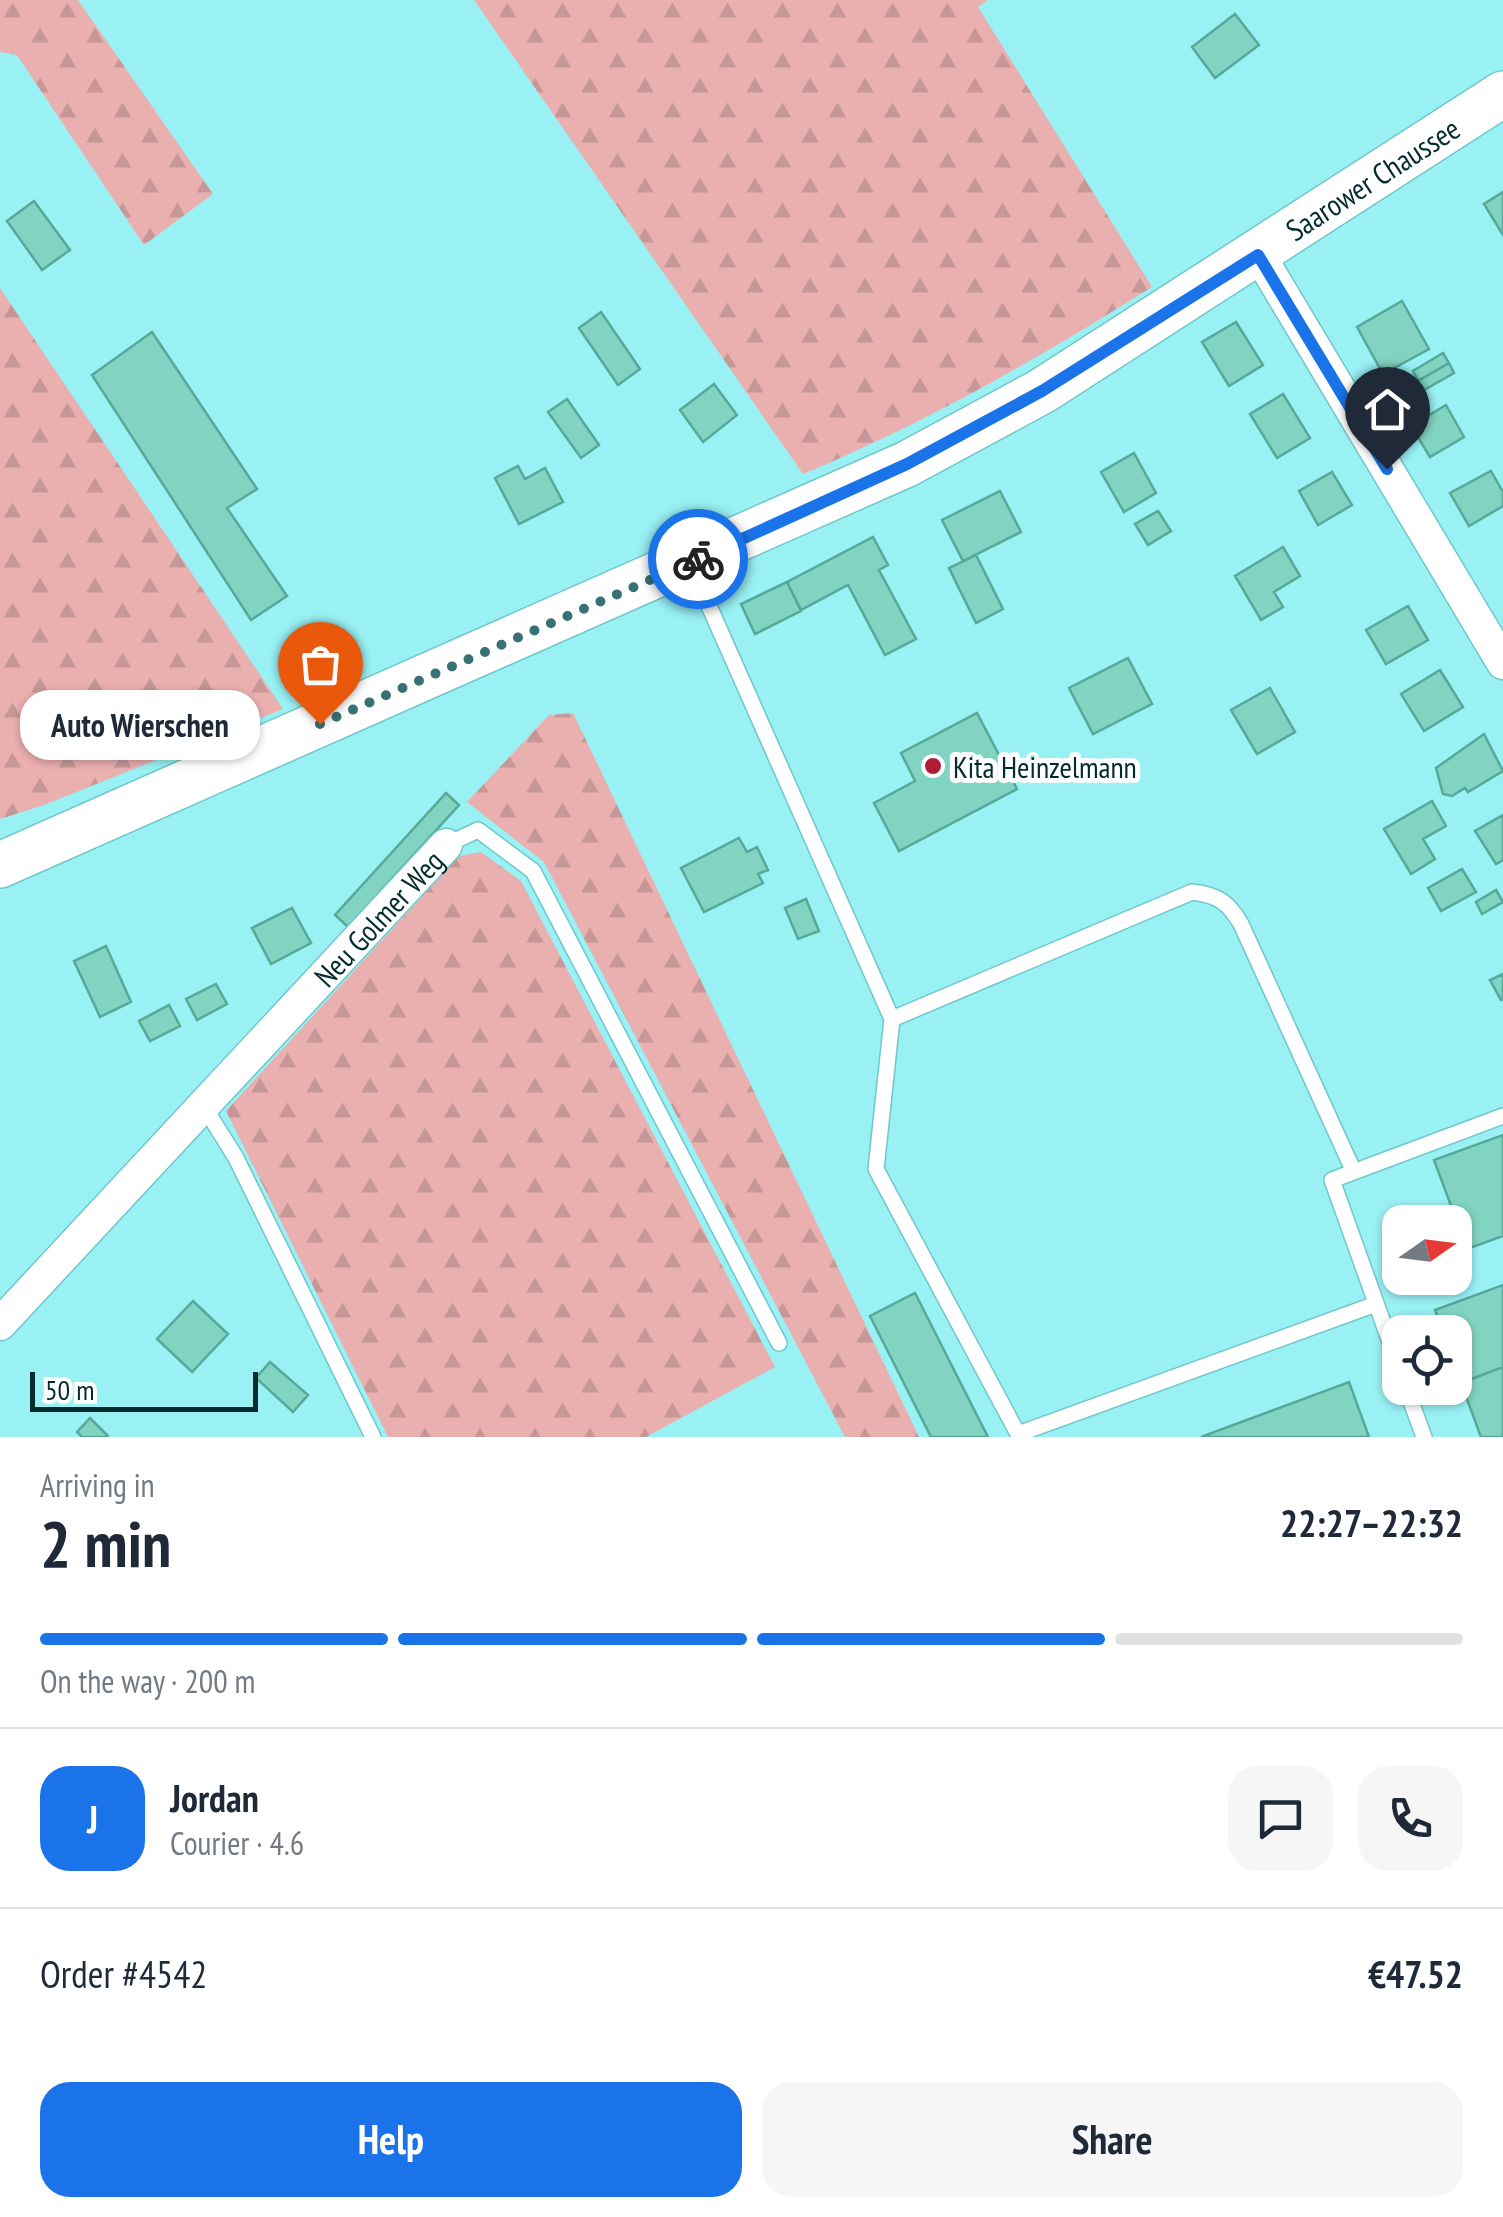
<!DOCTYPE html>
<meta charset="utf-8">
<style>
body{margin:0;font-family:"PT Sans Narrow",sans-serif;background:#f6f6f7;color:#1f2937;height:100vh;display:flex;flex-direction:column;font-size:38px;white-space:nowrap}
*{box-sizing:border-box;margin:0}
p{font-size:32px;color:#747a83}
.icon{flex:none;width:55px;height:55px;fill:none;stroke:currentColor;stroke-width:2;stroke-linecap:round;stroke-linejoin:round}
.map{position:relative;height:1437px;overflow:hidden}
.drawer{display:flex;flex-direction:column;background:#fff;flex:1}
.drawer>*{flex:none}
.needle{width:65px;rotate:76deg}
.tools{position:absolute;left:1382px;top:1205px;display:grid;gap:20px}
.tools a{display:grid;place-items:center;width:90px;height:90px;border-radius:20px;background:#fff;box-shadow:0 2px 8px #0004;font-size:50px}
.scale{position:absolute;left:30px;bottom:25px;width:228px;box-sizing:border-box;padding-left:10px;border:5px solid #042c2e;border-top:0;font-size:28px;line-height:35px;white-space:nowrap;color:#042c2e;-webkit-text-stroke:8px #fff;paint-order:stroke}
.pin{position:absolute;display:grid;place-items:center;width:85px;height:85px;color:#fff;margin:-102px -42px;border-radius:50% 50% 50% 0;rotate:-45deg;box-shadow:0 0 10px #0007}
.pin .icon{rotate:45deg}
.courier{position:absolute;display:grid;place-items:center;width:100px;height:100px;margin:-50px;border:8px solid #1a73e8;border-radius:50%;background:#fff;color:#222;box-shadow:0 2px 12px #0007}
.bubble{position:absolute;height:70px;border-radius:30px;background:#fff;box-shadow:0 2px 8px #0004;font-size:32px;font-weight:600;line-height:70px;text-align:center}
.overview em{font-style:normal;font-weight:600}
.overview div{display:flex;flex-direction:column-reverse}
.overview{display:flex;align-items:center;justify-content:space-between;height:170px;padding:0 40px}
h1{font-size:65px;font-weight:600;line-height:75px}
.bar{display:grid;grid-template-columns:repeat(4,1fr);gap:15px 10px;align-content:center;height:120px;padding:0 40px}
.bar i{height:12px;border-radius:8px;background:#e0e1e3}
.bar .selected{background:#1a73e8}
.bar p{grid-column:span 4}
.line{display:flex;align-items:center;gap:25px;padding:0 40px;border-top:2px solid #e0e1e3}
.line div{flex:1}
.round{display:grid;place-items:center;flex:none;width:105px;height:105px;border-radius:30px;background:#f6f6f7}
.primary-button{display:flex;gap:20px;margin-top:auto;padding:20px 40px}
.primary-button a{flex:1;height:115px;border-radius:30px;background:#1a73e8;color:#fff;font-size:40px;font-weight:600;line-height:115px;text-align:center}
.primary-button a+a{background:#f6f6f7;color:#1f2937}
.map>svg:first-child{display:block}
</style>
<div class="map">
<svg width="1503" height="1437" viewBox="0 0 1503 1437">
<defs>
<pattern id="forest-firs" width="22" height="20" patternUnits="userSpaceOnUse" patternTransform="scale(2.5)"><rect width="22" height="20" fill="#eaafaf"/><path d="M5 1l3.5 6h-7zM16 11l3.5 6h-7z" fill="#c79797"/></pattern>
</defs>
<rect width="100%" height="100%" fill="#99f1f4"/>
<path fill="url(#forest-firs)" d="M0,0H78L213,194L144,245L17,55L0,52Z
M474,0H988L978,7L1152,287C1039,358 926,423 803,474Z
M0,288L283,709L44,805L0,819Z
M573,713L919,1437H845L544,862L467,802L549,715Z
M481,852L521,881L775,1367L646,1437H388L226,1111L459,856Z"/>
<path fill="#82d4c2" stroke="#56a898" stroke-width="2.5" d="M1235,14L1259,45L1215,78L1192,47Z
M1503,192V235L1484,204Z
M34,201L70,250L42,270L7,221Z
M1402,301L1429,349L1383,374L1357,327Z
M601,312L640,369L618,385L579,328Z
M1236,322L1263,365L1229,386L1202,342Z
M152,332L257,489L227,508L287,596L251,620L92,375Z
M1443,353L1449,363L1418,381L1413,371Z
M1449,363L1454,373L1424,390L1418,381Z
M714,384L737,415L703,442L680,410Z
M1283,394L1310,438L1277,458L1250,414Z
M567,399L599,445L581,458L548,412Z
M1446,405L1464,437L1430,457L1411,426Z
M1134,453L1156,493L1124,512L1101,472Z
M518,466L525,479L545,468L563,502L519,524L495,478Z
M1491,471L1503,492V506L1469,526L1450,493Z
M1332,472L1352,505L1318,525L1299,491Z
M1000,491L1021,532L963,561L942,520Z
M1158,511L1171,531L1148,545L1135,524Z
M873,537L888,565L879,570L916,639L885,655L848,585L801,610L787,582Z
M1283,547L1300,576L1274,592L1283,607L1261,620L1235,576Z
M976,555L1003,609L976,623L949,568Z
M787,582L801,611L755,634L741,604Z
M1408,606L1428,640L1386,664L1366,630Z
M1128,658L1152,704L1093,734L1069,688Z
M1440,670L1463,707L1424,731L1401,694Z
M1270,688L1295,732L1257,754L1231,710Z
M977,713L1017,789L899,851L874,803L915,781L901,753Z
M1484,734L1503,771L1468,792L1465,788L1452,796L1443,794L1436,768Z
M446,793L459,805L348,927L335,915Z
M1432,801L1446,826L1423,839L1435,859L1411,874L1384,829Z
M1503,815V860L1496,864L1475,831Z
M739,838L747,852L757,847L768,870L758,874L763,883L704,912L681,868Z
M1462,869L1476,892L1441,911L1428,888Z
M1496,890L1503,902L1482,914L1476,902Z
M806,899L819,931L798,939L785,908Z
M292,908L311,943L271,964L252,928Z
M106,946L131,1002L100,1017L74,961Z
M1503,974V999L1501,1000L1490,980Z
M216,984L227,1004L197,1020L186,999Z
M169,1005L180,1026L150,1041L139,1021Z
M1503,1135V1236L1467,1249L1434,1160Z
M1503,1285V1367L1461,1383L1455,1365V1332H1443L1435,1310Z
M915,1293L988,1437H931L870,1316Z
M193,1301L228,1334L192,1372L157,1339Z
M270,1362L308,1395L293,1412L256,1378Z
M1503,1367V1437H1481L1461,1383Z
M1349,1382L1369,1437H1201Z
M90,1418L108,1436L107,1437H82L77,1432Z"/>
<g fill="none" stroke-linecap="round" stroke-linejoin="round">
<defs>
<path id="lane" d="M690,563L892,1019L876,1169L1018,1434L1376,1304
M446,845L478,830L533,871L779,1343
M892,1019L1192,892C1218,895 1228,902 1241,924L1354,1172
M203,1105L236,1158L373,1437
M1400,1370L1332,1180L1503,1116
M1406,1388L1424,1437"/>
<g id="street">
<path d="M1259,255L1503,663"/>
<path id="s1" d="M0,1324L446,845"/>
</g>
<g id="secondary">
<path id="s2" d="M0,865L907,464L1042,391L1503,94"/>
</g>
</defs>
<use href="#lane" stroke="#70c7cb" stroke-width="18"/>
<use href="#street" stroke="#70c7cb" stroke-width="35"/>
<use href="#secondary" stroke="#70c7cb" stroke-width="48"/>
<use href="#lane" stroke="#fff" stroke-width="15"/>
<use href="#street" stroke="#fff" stroke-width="32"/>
<use href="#secondary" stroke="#fff" stroke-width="45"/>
</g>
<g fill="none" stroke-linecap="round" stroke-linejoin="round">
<path stroke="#387173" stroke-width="10" stroke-dasharray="0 18" d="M320,724L698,559"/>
<path stroke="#1a73e8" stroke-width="12" d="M698,559L907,464L1042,391L1258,255L1387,469"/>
</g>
<circle fill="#b11d36" stroke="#fff" stroke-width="4" cx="933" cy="766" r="10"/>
<g text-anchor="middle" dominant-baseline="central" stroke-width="10" stroke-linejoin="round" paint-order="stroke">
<g font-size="30" fill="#042c2e" stroke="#fff">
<text stroke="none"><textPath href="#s2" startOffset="1538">Saarower Chaussee</textPath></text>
<text stroke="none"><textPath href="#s1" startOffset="555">Neu Golmer Weg</textPath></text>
</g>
<g font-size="30" fill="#042c2e" stroke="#fff" text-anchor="start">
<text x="953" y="766">Kita Heinzelmann</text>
</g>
</g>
</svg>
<div class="tools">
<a><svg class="needle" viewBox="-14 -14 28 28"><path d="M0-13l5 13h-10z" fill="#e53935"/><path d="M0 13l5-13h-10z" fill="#747a83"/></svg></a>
<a><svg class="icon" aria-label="locate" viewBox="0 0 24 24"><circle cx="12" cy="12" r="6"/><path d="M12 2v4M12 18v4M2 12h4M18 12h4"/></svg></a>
</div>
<div class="scale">50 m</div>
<div class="pin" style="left:320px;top:724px;background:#ea580c"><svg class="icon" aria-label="bag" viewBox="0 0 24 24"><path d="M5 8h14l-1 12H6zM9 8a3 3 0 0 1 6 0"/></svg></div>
<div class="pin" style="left:1387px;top:469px;background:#1f2937"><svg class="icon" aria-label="home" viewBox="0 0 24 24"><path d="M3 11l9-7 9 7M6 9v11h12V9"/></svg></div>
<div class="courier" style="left:698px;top:559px"><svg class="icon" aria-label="bike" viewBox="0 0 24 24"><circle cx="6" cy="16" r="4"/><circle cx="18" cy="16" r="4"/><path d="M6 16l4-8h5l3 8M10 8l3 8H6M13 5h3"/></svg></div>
<div class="bubble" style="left:20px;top:690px;width:240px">Auto Wierschen</div>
</div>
<section class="drawer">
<div class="overview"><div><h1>2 min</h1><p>Arriving in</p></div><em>22:27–22:32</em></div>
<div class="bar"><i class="selected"></i><i class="selected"></i><i class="selected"></i><i></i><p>On the way · 200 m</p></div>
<div class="line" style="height:180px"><b class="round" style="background:#1a73e8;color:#fff">J</b><div><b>Jordan</b><p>Courier · 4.6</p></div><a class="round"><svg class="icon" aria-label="chat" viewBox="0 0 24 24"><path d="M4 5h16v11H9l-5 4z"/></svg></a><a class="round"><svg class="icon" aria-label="phone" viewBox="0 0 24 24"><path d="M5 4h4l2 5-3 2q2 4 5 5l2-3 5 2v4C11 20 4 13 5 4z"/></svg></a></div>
<div class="line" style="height:130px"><div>Order #4542</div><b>€47.52</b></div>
<div class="primary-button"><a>Help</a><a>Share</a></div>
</section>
